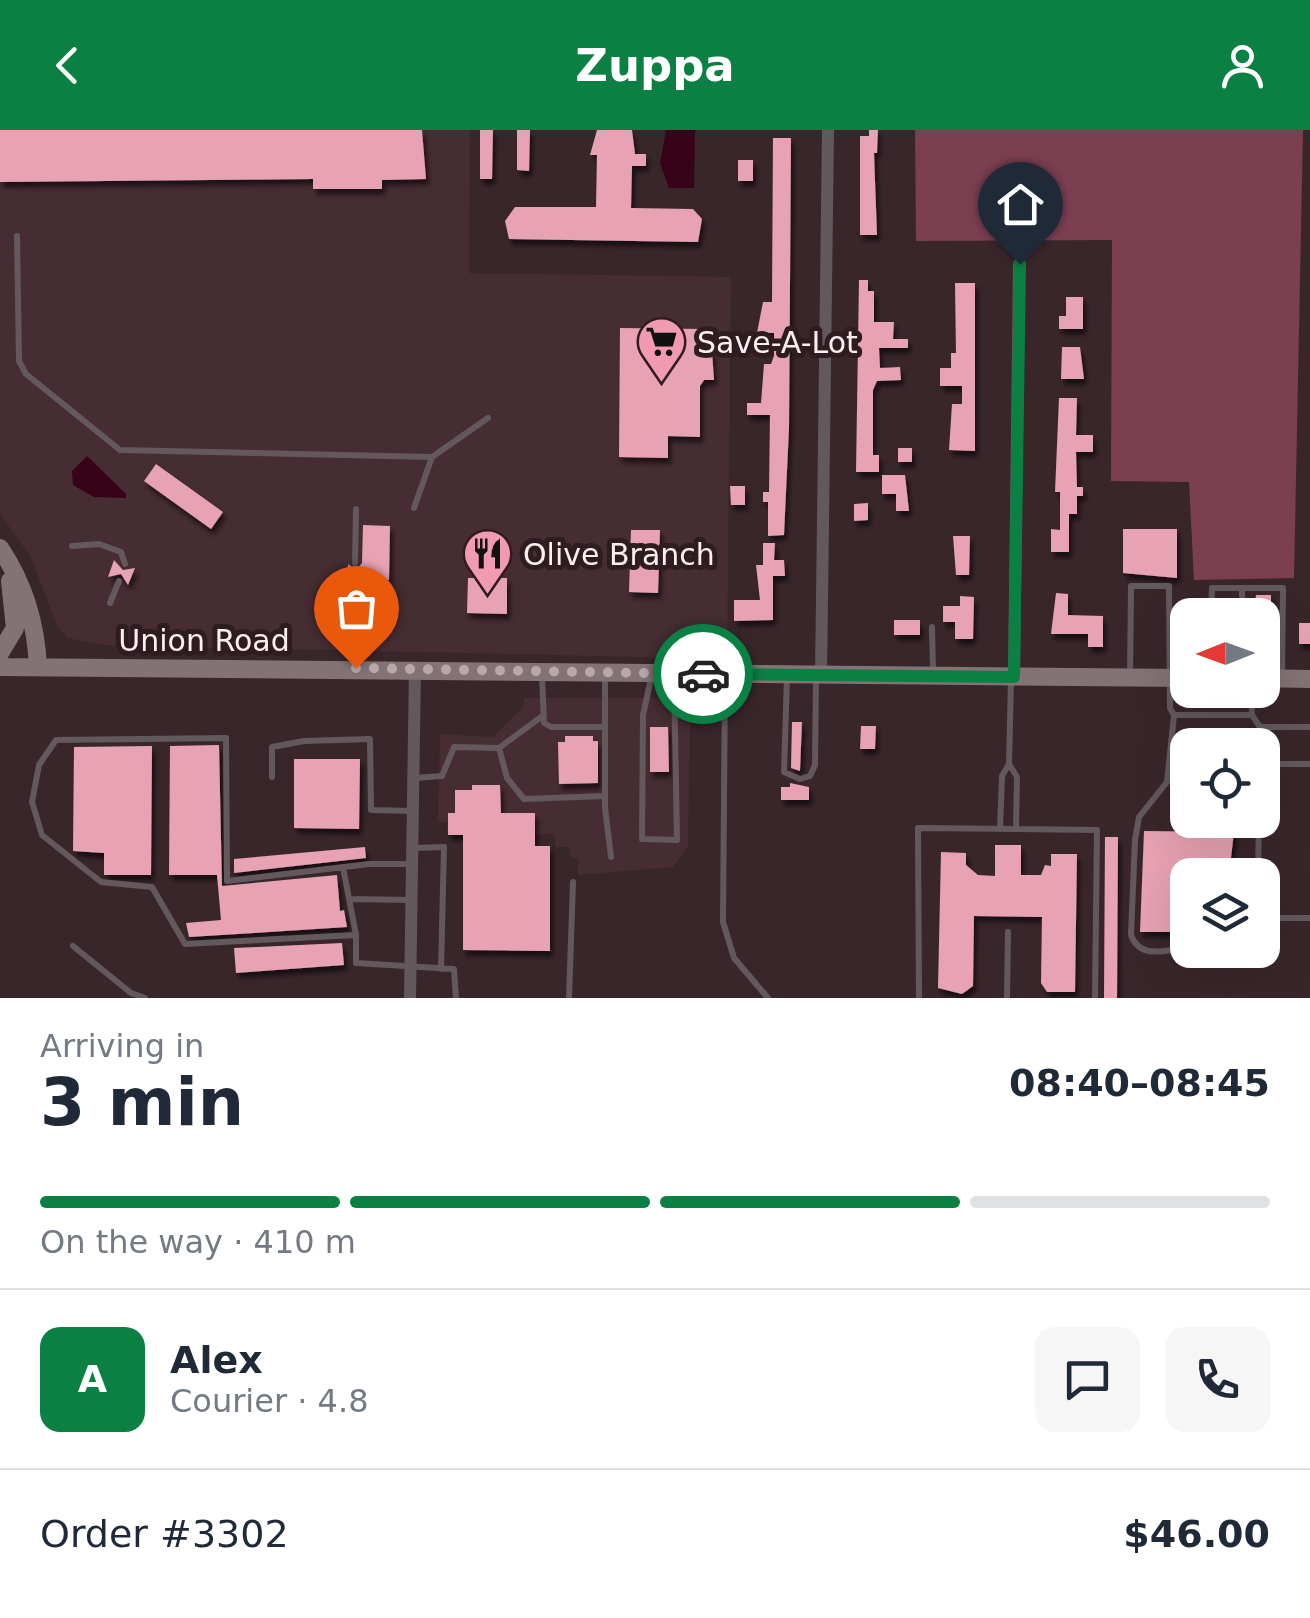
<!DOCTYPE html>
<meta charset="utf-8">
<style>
body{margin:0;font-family:"DejaVu Sans",sans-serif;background:#f6f6f7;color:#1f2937;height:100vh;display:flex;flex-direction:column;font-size:38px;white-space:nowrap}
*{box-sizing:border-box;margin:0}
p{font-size:32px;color:#747a83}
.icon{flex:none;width:55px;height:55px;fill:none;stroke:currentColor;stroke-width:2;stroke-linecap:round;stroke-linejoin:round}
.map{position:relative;height:868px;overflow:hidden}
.details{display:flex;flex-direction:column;background:#fff;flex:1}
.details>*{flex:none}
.needle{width:65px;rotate:269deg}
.fabs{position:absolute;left:1170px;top:468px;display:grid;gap:20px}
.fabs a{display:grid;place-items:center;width:110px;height:110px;border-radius:20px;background:#fff;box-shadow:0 10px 40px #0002;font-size:50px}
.pin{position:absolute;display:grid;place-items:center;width:85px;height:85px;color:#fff;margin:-102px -42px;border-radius:50% 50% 50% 0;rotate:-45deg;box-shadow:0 0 10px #0007}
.pin .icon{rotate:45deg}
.courier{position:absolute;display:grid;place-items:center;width:100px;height:100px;margin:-50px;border:8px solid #0b8043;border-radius:50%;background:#fff;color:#222;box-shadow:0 2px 12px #0007}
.overview em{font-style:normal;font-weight:600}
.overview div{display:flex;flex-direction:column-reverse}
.overview{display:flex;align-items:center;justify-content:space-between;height:170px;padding:0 40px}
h1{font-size:65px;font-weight:600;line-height:75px}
.bar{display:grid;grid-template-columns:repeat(4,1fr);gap:15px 10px;align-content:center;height:120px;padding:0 40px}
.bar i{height:12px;border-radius:8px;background:#e0e1e3}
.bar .on{background:#0b8043}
.bar p{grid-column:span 4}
.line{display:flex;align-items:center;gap:25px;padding:0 40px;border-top:2px solid #e0e1e3}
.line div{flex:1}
.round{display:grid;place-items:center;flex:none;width:105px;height:105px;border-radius:20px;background:#f6f6f7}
header{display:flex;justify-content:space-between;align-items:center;height:130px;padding:0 40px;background:#0b8043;color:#fff;font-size:45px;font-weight:600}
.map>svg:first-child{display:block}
</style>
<header><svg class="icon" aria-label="back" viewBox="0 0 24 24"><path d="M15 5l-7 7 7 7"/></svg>Zuppa<svg class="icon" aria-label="person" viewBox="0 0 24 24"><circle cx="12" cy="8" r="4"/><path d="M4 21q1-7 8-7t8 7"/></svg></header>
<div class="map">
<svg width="1310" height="868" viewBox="0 0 1310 868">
<defs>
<filter id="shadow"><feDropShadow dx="3" dy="5.5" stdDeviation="2.5" flood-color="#0009"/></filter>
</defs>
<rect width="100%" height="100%" fill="#39262b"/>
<path fill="#462c33" d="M0,0H470L469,143L731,147L727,529L105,515L67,508L57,496L31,427L0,384Z
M524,568H681V591L690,592L688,716L673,737L578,745V728H571L569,717H556L554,704L447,705V692H438L440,604L493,607L523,577Z"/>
<path fill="#7b3f51" d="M915,0H1303L1294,448L1194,450L1189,352L1111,351L1112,110L916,111Z"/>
<path fill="#380218" d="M666,0H695L694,58H669L660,33Z
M87,326L126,364V368L94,367L73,355L72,341Z"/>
<path fill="#e7a2b3" filter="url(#shadow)" d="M0,0H422L426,49L382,50V59H313V49L0,52Z
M480,0H493L492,49H480Z
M517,0H530L529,41L517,40Z
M597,0H632L635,24H646V36H632L631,78L693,79L702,89L698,112L509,109L505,91L515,77H596L597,25H590Z
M869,0H878L877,23H874L877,105H860V6H869Z
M773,8H791L789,298L784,405L768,406V372H763V362H769L770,285H747V273H761L764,234H771L774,226V203H757L763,172H772Z
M738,30H753V51H738Z
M859,150H868V161H874V192H894L893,209H908V218H879L880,238L900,237L901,250L877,251L873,260V325H879V342H856Z
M955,153H975V321L949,320L952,274H962V256H940V238H951V223H956Z
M1066,167H1083V199H1059V186H1066Z
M620,198L704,199V221L712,222L714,250H704L700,256V307L668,306V328L619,327Z
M1062,217H1080L1084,249H1061Z
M1059,268H1077L1076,305H1093V322H1076L1077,357H1083V366H1077V384H1069V422H1051V399L1060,400V362H1055Z
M898,318H912V332H898Z
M156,334L223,382L211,399L144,351Z
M882,345H905L909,381H896V364H882Z
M730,356H745V375H731Z
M868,373V390L854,391V374Z
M363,395L390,396L389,450H362L354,443L348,450V434L356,440L362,433Z
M1123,399H1177V448L1123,443Z
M631,400H660L658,463L629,462Z
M953,406H970L969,445H956Z
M763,413H775L774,430H784L785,446H773V490L734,491V470H760L756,435H763Z
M114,430L123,440L135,438L128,455L121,444L108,447Z
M468,448H507V484L467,483Z
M1056,463L1068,464V485L1103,486V517H1088V504H1051Z
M1256,465H1271V485H1253Z
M960,466L974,467L973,509H955V492H943V476H960Z
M894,490H920V505H894Z
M1299,493H1310V514H1299Z
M792,592H802L800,641L791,638Z
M861,596H876L875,619H860Z
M650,597H668L669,642H650Z
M1180,603L1235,604V615H1180Z
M565,606H593V611H598V653L559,654L558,612H565Z
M219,615L222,756L337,745L340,781L344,780L347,797L189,807L186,793L221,790L217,745H169L170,616Z
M152,616L151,745H104V723L73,721L74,617Z
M294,629H360L359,699L294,698Z
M790,653L809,657V670H781V657H790Z
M472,655H500L501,683H535V716H550V821L463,820V705H448V683H455V660H472Z
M1144,701L1234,702L1229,745H1188V802H1140Z
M1105,707H1118L1117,868H1104Z
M995,715H1021V745H1041L1045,735L1051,736V724H1077L1075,862H1047L1041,853L1042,787L974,786L973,856L962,864L938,858L941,722L966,723V735L978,745L995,746Z
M365,717L366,728L234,743V729Z
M342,813L344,835L236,843L234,818Z"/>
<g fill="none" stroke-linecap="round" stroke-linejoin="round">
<path stroke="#63595c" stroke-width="6" d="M17,106L19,231L26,244L120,320L432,327L488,288
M414,378L432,327
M72,416L99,414L121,422L125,434
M355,433L356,379
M110,473L119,451
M354,478L355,450
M1211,485L1212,458H1242
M1242,485V458H1283L1282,547
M932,497L933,541
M605,543V678L611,727
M652,544L643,585L642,709L677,710L674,544
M542,546L544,593L551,597H604
M725,546L723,792L734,828L768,868
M787,547L784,642L800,649L810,646L815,635L816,548
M1130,547L1131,456H1169L1170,578L1174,585H1252L1251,560
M1174,585L1167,652L1139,687L1135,710L1131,805C1140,830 1165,820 1188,818
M1252,585L1260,597H1310
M1260,615V597
M499,618L507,648L524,669L605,666
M1009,634L1017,647L1016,699
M1262,634H1310
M272,647V617L304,611L370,609L371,680L412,681
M415,648L442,646L454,617L499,618L541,587
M1000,699L1002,646L1009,634L1011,549
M412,718L444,717L441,839
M343,737L356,805L185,814L152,757L101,752L42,705L32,672L39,635L56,610L226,608L227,751L369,734H411
M1258,745L1259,690
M350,769L412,770
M1262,788H1310
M356,805V833L454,839L456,868
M73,816L131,863L145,868
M569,868L573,752
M919,868L918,698L1097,700L1095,868
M1007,868L1008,802"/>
<path stroke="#63595c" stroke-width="12" d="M821,547L828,0
M1014,547L1019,134
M410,868L415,538"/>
<path stroke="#827376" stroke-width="18" d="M0,418C25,455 36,493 38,537
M0,523L15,498L10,451
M0,537L1188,548
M1262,548L1310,549"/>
</g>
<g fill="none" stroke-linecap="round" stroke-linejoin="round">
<path stroke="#b8a8ac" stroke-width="10" stroke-dasharray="0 18" d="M356,538L703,544"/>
<path stroke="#0b8043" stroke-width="12" d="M703,544L1014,547L1020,134"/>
</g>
<defs>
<symbol id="supermarket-pin" viewBox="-11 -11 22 30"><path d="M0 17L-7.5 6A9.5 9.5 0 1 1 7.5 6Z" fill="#f19ab1" stroke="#2e1c21"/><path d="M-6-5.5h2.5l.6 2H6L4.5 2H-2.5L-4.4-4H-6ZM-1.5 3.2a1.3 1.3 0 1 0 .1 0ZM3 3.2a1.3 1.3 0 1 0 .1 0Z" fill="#111"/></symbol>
<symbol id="restaurant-pin" viewBox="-11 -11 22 30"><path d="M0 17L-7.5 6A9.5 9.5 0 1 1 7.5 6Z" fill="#f19ab1" stroke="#2e1c21"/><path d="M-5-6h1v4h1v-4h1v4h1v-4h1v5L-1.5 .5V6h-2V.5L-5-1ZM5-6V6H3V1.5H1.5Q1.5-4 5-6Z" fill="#111"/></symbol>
</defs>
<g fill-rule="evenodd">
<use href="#supermarket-pin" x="634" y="184" width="55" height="75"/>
<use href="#restaurant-pin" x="460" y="396" width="55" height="75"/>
</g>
<g text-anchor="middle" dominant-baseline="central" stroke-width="10" stroke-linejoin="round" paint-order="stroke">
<g font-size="30" fill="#fceef1" stroke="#2e1c21" text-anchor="start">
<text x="697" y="212">Save-A-Lot</text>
<text x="523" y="424">Olive Branch</text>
</g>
<g font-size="30" fill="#fceef1" stroke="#2e1c21">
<text x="204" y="510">Union Road</text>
</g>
</g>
</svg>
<div class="fabs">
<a><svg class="needle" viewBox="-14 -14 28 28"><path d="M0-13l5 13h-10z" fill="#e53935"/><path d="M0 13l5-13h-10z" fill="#747a83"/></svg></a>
<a><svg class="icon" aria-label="locate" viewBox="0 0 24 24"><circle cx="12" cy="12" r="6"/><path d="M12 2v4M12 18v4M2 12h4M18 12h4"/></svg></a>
<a><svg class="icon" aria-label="layers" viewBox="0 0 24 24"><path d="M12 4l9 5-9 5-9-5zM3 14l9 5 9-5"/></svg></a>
</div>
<div class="pin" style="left:356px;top:538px;background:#ea580c"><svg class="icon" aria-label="bag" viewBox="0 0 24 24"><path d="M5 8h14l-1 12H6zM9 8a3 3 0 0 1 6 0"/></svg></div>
<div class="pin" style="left:1020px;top:134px;background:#1f2937"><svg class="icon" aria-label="home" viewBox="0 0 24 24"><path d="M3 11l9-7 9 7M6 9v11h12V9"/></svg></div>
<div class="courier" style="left:703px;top:544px"><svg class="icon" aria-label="car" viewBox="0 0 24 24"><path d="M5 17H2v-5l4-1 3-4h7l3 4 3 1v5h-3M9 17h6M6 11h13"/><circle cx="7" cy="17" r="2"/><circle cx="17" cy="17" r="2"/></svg></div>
</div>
<section class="details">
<div class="overview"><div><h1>3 min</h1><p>Arriving in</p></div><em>08:40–08:45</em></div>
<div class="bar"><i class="on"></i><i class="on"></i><i class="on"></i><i></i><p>On the way · 410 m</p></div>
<div class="line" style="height:180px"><b class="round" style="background:#0b8043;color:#fff">A</b><div><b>Alex</b><p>Courier · 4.8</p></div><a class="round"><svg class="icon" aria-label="chat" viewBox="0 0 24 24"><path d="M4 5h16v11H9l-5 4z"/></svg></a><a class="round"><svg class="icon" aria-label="phone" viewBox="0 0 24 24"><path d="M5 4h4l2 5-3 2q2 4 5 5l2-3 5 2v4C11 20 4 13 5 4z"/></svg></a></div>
<div class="line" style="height:130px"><div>Order #3302</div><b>$46.00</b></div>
</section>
